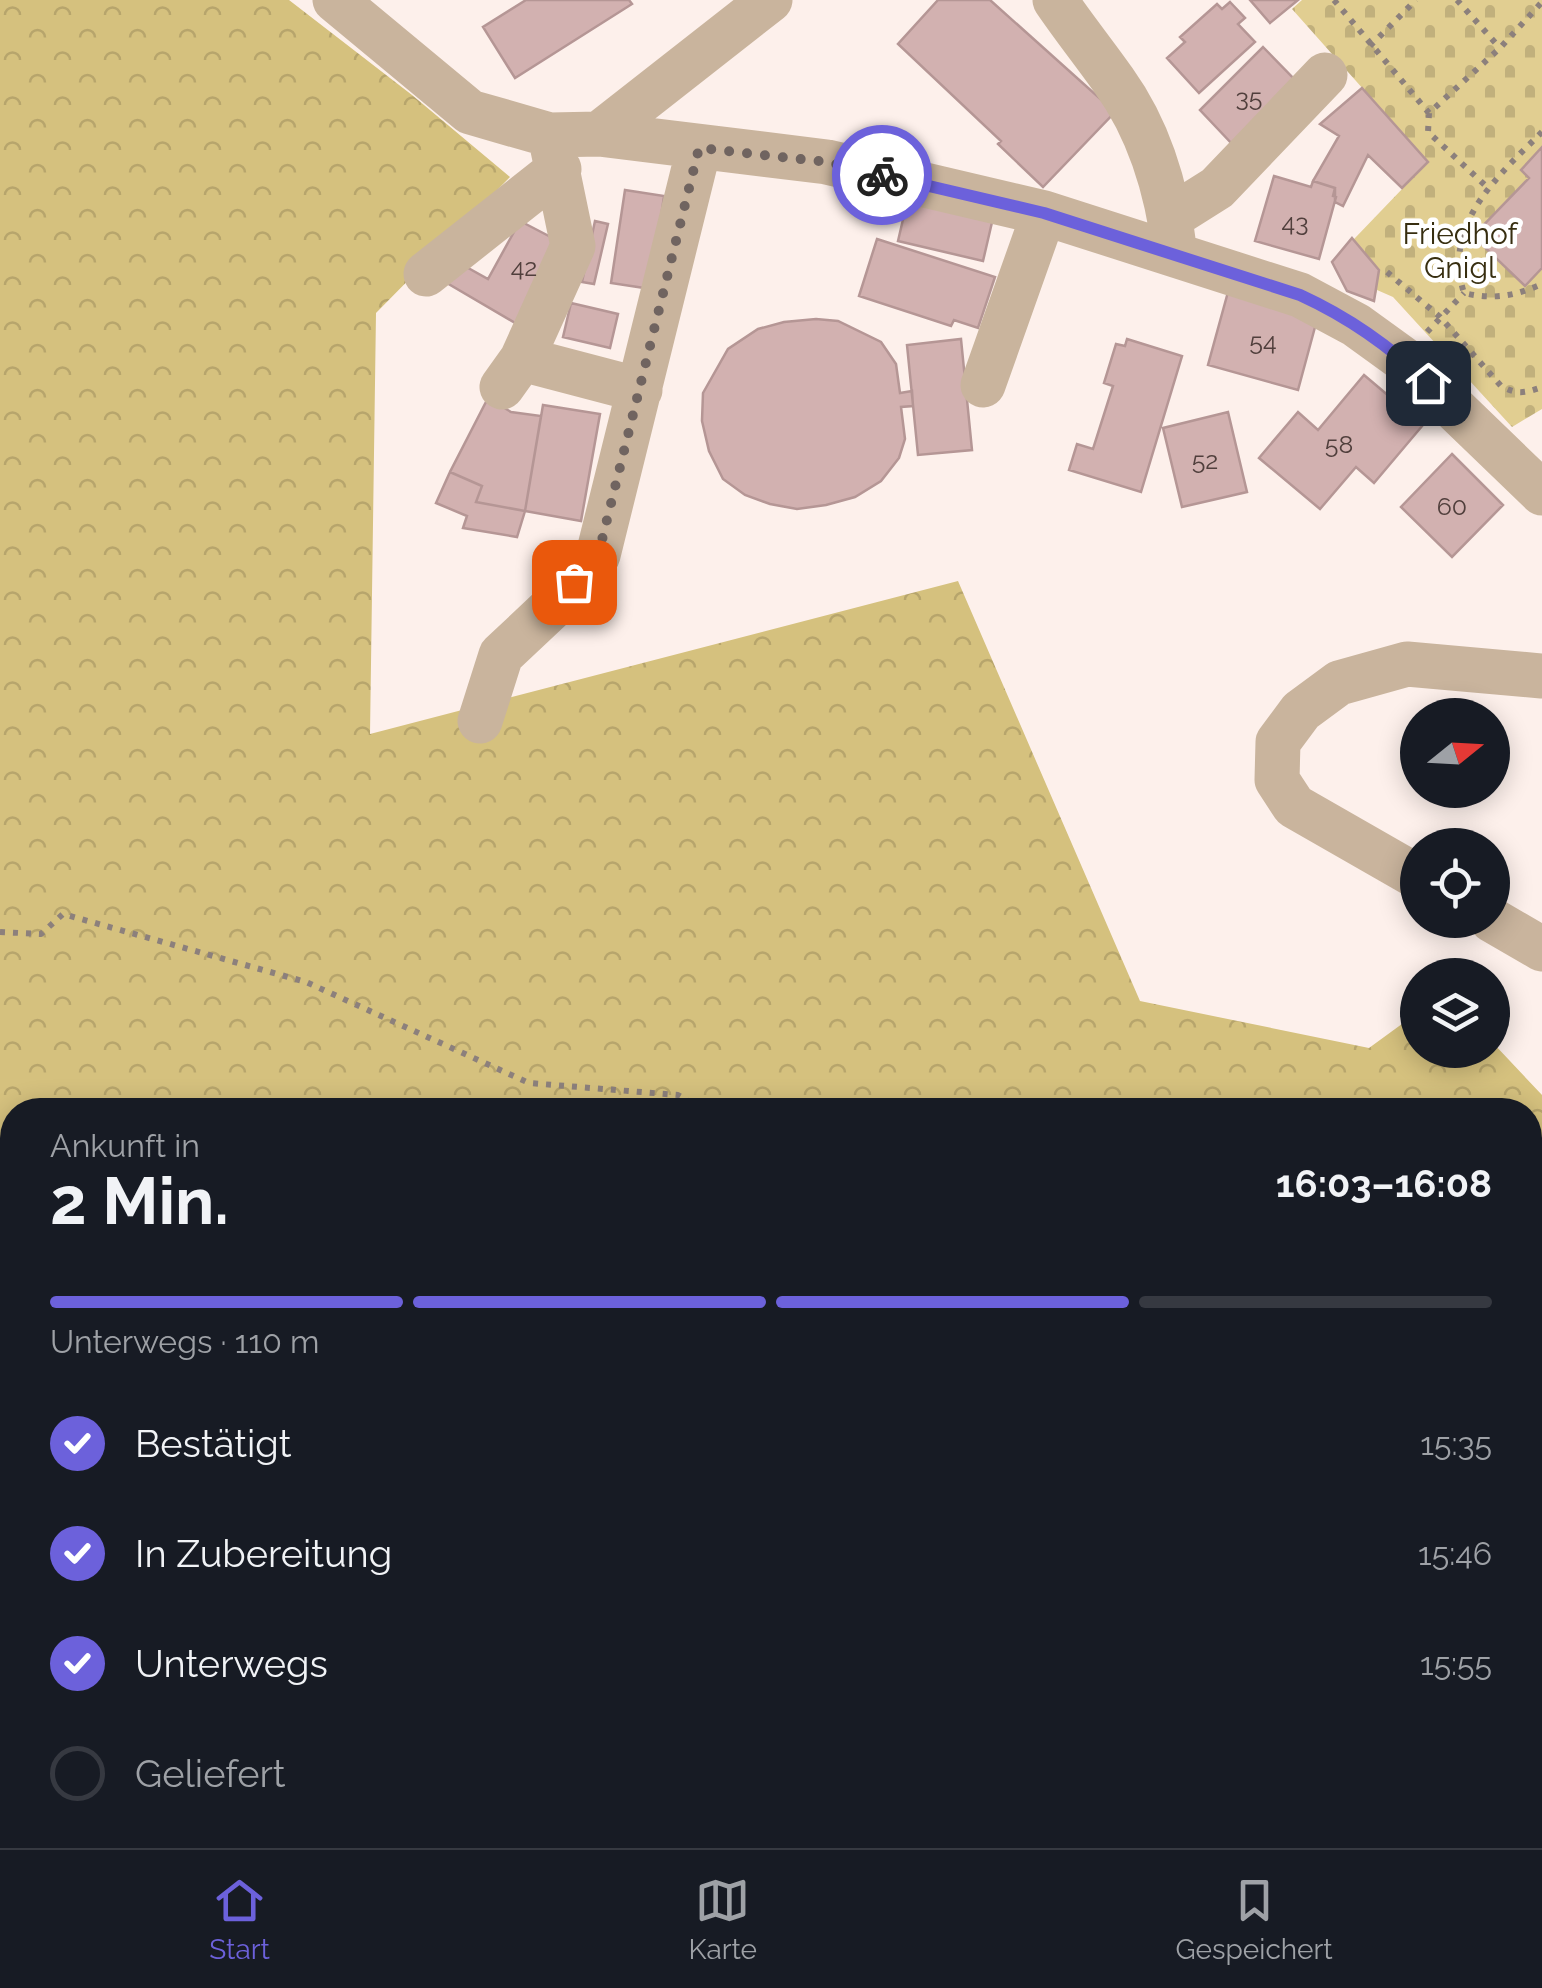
<!DOCTYPE html>
<html lang="de">
<meta charset="utf-8">
<style>
body{margin:0;font-family:Raleway,sans-serif;background:#242831;color:#f1f3f6;height:100vh;display:flex;flex-direction:column;font-size:38px;white-space:nowrap}
*{box-sizing:border-box;margin:0}
p{font-size:32px;color:#9ea1a6}
.icon{flex:none;width:55px;height:55px;fill:none;stroke:currentColor;stroke-width:2;stroke-linecap:round;stroke-linejoin:round}
.map{position:relative;flex:1;overflow:hidden}
.drawer{position:absolute;left:0px;top:1098px;width:1542px;height:752px;display:flex;flex-direction:column;background:#171b24;border-radius:40px 40px 0 0;box-shadow:0 5px 25px #0003}
.drawer>*{flex:none}
.needle{width:65px;rotate:72deg}
.controls{position:absolute;left:1400px;top:698px;display:grid;gap:20px}
.controls a{display:grid;place-items:center;width:110px;height:110px;border-radius:50%;background:#171b24;box-shadow:0 5px 25px #0003;font-size:50px}
.pin{position:absolute;display:grid;place-items:center;width:85px;height:85px;color:#fff;margin:-42px;border-radius:20px;box-shadow:0 5px 15px #0006}
.courier{position:absolute;display:grid;place-items:center;width:100px;height:100px;margin:-50px;border:8px solid #6c61db;border-radius:50%;background:#fff;color:#222;box-shadow:0 2px 12px #0007}
.headline em{font-style:normal;font-weight:700}
.headline div{display:flex;flex-direction:column-reverse}
.headline{display:flex;align-items:center;justify-content:space-between;height:170px;padding:0 50px}
h1{font-size:65px;font-weight:700;line-height:75px}
.bar{display:grid;grid-template-columns:repeat(4,1fr);gap:15px 10px;align-content:center;height:120px;padding:0 50px}
.bar i{height:12px;border-radius:8px;background:#363941}
.bar .selected{background:#6c61db}
.bar p{grid-column:span 4}
ol{padding:0 50px;list-style:none}
li{display:flex;align-items:center;gap:30px;height:110px}
li p{margin-inline-start:auto}
li .icon{padding:10px;border-radius:50%;background:#6c61db;color:#fff;stroke-width:4}
li:last-child{color:#9ea1a6}
li i{width:55px;height:55px;border:5px solid #363941;border-radius:50%}
.tab-bar{display:flex;justify-content:space-around;align-items:center;height:140px;border-top:2px solid #363941;background:#171b24;font-size:28px;color:#9ea1a6}
.tab-bar a{display:grid;justify-items:center;gap:5px}
.tab-bar .selected{color:#6c61db}
.map>svg:first-child{display:block}
</style>
<div class="map">
<svg width="1542" height="1848" viewBox="0 0 1542 1848">
<defs>
<pattern id="forest-crowns" width="20" height="18" patternUnits="userSpaceOnUse" patternTransform="scale(2.5)"><rect width="20" height="18" fill="#d5c17e"/><path d="M2 6a3 3 0 1 1 6 0M12 15a3 3 0 1 1 6 0" fill="none" stroke="#b7a56c"/></pattern>
<pattern id="cemetery-stones" width="16" height="16" patternUnits="userSpaceOnUse" patternTransform="scale(2.5)"><rect width="16" height="16" fill="#e1ce91"/><path d="M2 7V4a2 2 0 0 1 4 0v3zM10 15v-3a2 2 0 0 1 4 0v3z" fill="#c1b07c"/></pattern>
</defs>
<rect width="100%" height="100%" fill="#fdf0eb"/>
<path fill="url(#forest-crowns)" d="M0,0H289L412,95L510,177L376,313L370,734L958,581L1140,1001L1369,1048L1417,1013L1418,1050H1492L1493,1043L1542,1095V1576L1530,1575V1110H12V1838H1530V1684L1542,1689V1848H0Z"/>
<path fill="url(#cemetery-stones)" d="M1302,0H1542V409L1512,427L1393,297L1377,290L1374,301L1347,291L1332,262L1428,162L1292,9Z"/>
<path fill="#d2b1b0" stroke="#b59695" stroke-width="2.5" d="M526,0H629L632,4L515,78L483,27Z
M938,0H990L1115,112L1043,187L998,144L1001,141L898,44Z
M1250,0H1298L1270,23Z
M1230,2L1245,18L1238,24L1255,42L1199,93L1167,58L1185,42L1180,37L1217,4L1222,9Z
M1263,47L1298,83L1234,146L1200,110Z
M1362,88L1428,162L1402,188L1368,155L1343,206L1335,202V188L1313,181L1339,136L1320,124Z
M1542,147V268L1525,286L1473,236L1529,178L1521,170Z
M1274,176L1311,187L1313,181L1335,188L1333,196L1336,197L1319,259L1255,241Z
M625,190L664,196L651,289L611,283Z
M908,198L993,218L983,261L898,241Z
M520,221L566,245L522,327L435,276L452,259L488,279Z
M595,221L608,224L594,284L582,282Z
M1352,238L1379,270L1374,301L1347,291L1332,262Z
M877,239L995,277L978,328L954,320L951,326L859,296Z
M1228,292L1318,316L1298,390L1208,365Z
M571,303L618,314L610,348L563,337Z
M816,319L838,321L881,342L896,364L900,393L912,391L913,406L901,407L905,439L899,458L881,481L855,497L826,505L797,509L770,504L745,495L723,479L709,451L702,421L703,393L728,349L758,329L784,322Z
M961,339L972,450L918,455L907,345Z
M1127,339L1182,356L1141,492L1069,470L1077,444L1093,449L1113,386L1104,383L1116,344L1125,346Z
M1364,375L1423,425L1374,483L1356,467L1320,509L1259,458L1298,412L1318,430Z
M488,398L511,412L541,416L525,511L476,502L482,486L450,472Z
M543,405L600,414L581,521L525,511Z
M1228,412L1247,492L1182,507L1163,428Z
M1452,454L1503,505L1452,557L1401,507Z
M450,472L482,486L476,502L525,511L517,537L463,528L467,516L436,503Z"/>
<g fill="none" stroke-linecap="round" stroke-linejoin="round">
<path stroke="#8c807c" stroke-width="6" stroke-dasharray="5 8" stroke-linecap="butt" d="M1334,0L1429,113L1500,48L1542,2
M1457,0L1500,48
M1370,46L1416,0
M1429,113L1428,132L1487,187
M1542,132C1498,176 1442,224 1464,293C1493,300 1515,296 1542,284
M1387,272L1440,317L1501,386C1517,395 1525,393 1542,387
M1427,332L1464,293
M0,932L41,934L63,914L306,982L529,1083L678,1095L704,1110
M1530,1205L1542,1171
M1530,1212L1542,1215
M1530,1501L1542,1514
M804,1838L809,1848"/>
<path stroke="#c9b49d" stroke-width="45" d="M335,0L470,112L550,135L599,134L827,162L1044,213L1300,295L1356,325L1403,359L1542,493
M1055,0C1074,28 1095,54 1114,81C1150,131 1168,194 1175,254
M599,134L770,0
M1171,217L1217,188L1325,75
M426,274L559,169
M522,359L640,390
M983,385L1044,213
M502,387L522,359L573,246L550,135
M480,721L501,655L551,608L598,555L699,148
M1418,877L1294,806L1277,780L1278,742L1301,711L1339,683L1407,664L1542,676
M1492,920L1542,949"/>
</g>
<g fill="none" stroke-linecap="round" stroke-linejoin="round">
<path stroke="#706460" stroke-width="10" stroke-dasharray="0 18" d="M574,582L598,556L699,148L827,162L882,175"/>
<path stroke="#6c61db" stroke-width="12" d="M882,175L1044,213L1300,295C1348,317 1390,346 1428,383"/>
</g>
<g text-anchor="middle" dominant-baseline="central" stroke-width="9" stroke-linejoin="round" paint-order="stroke">
<g font-size="25" fill="#503f3c">
<text x="1249" y="97">35</text>
<text x="1295" y="222">43</text>
<text x="524" y="267">42</text>
<text x="1263" y="341">54</text>
<text x="1339" y="444">58</text>
<text x="1205" y="460">52</text>
<text x="1452" y="506">60</text>
</g>
<g font-size="30" fill="#372e10" stroke="#fff">
<text x="1460" y="233">Friedhof<tspan x="1460" dy="34">Gnigl</tspan></text>
</g>
</g>
</svg>
<div class="controls">
<a><svg class="needle" viewBox="-14 -14 28 28"><path d="M0-13l5 13h-10z" fill="#e53935"/><path d="M0 13l5-13h-10z" fill="#9ea1a6"/></svg></a>
<a><svg class="icon" aria-label="locate" viewBox="0 0 24 24"><circle cx="12" cy="12" r="6"/><path d="M12 2v4M12 18v4M2 12h4M18 12h4"/></svg></a>
<a><svg class="icon" aria-label="layers" viewBox="0 0 24 24"><path d="M12 4l9 5-9 5-9-5zM3 14l9 5 9-5"/></svg></a>
</div>
<div class="pin" style="left:574px;top:582px;background:#ea580c"><svg class="icon" aria-label="bag" viewBox="0 0 24 24"><path d="M5 8h14l-1 12H6zM9 8a3 3 0 0 1 6 0"/></svg></div>
<div class="pin" style="left:1428px;top:383px;background:#1f2937"><svg class="icon" aria-label="home" viewBox="0 0 24 24"><path d="M3 11l9-7 9 7M6 9v11h12V9"/></svg></div>
<div class="courier" style="left:882px;top:175px"><svg class="icon" aria-label="bike" viewBox="0 0 24 24"><circle cx="6" cy="16" r="4"/><circle cx="18" cy="16" r="4"/><path d="M6 16l4-8h5l3 8M10 8l3 8H6M13 5h3"/></svg></div>
<section class="drawer">
<div class="headline"><div><h1>2 Min.</h1><p>Ankunft in</p></div><em>16:03–16:08</em></div>
<div class="bar"><i class="selected"></i><i class="selected"></i><i class="selected"></i><i></i><p>Unterwegs · 110 m</p></div>
<ol>
<li><svg class="icon" aria-label="check" viewBox="0 0 24 24"><path d="M5 12l5 5 9-10"/></svg>Bestätigt<p>15:35</p></li>
<li><svg class="icon" aria-label="check" viewBox="0 0 24 24"><path d="M5 12l5 5 9-10"/></svg>In Zubereitung<p>15:46</p></li>
<li><svg class="icon" aria-label="check" viewBox="0 0 24 24"><path d="M5 12l5 5 9-10"/></svg>Unterwegs<p>15:55</p></li>
<li><i></i>Geliefert</li>
</ol>
</section>
</div>
<nav class="tab-bar">
<a class="selected"><svg class="icon" aria-label="home" viewBox="0 0 24 24"><path d="M3 11l9-7 9 7M6 9v11h12V9"/></svg>Start</a>
<a><svg class="icon" aria-label="map" viewBox="0 0 24 24"><path d="M3 6l6-2 6 2 6-2v14l-6 2-6-2-6 2zM9 4v14M15 6v14"/></svg>Karte</a>
<a><svg class="icon" aria-label="saved" viewBox="0 0 24 24"><path d="M7 4h10v16l-5-4-5 4z"/></svg>Gespeichert</a>
</nav>
